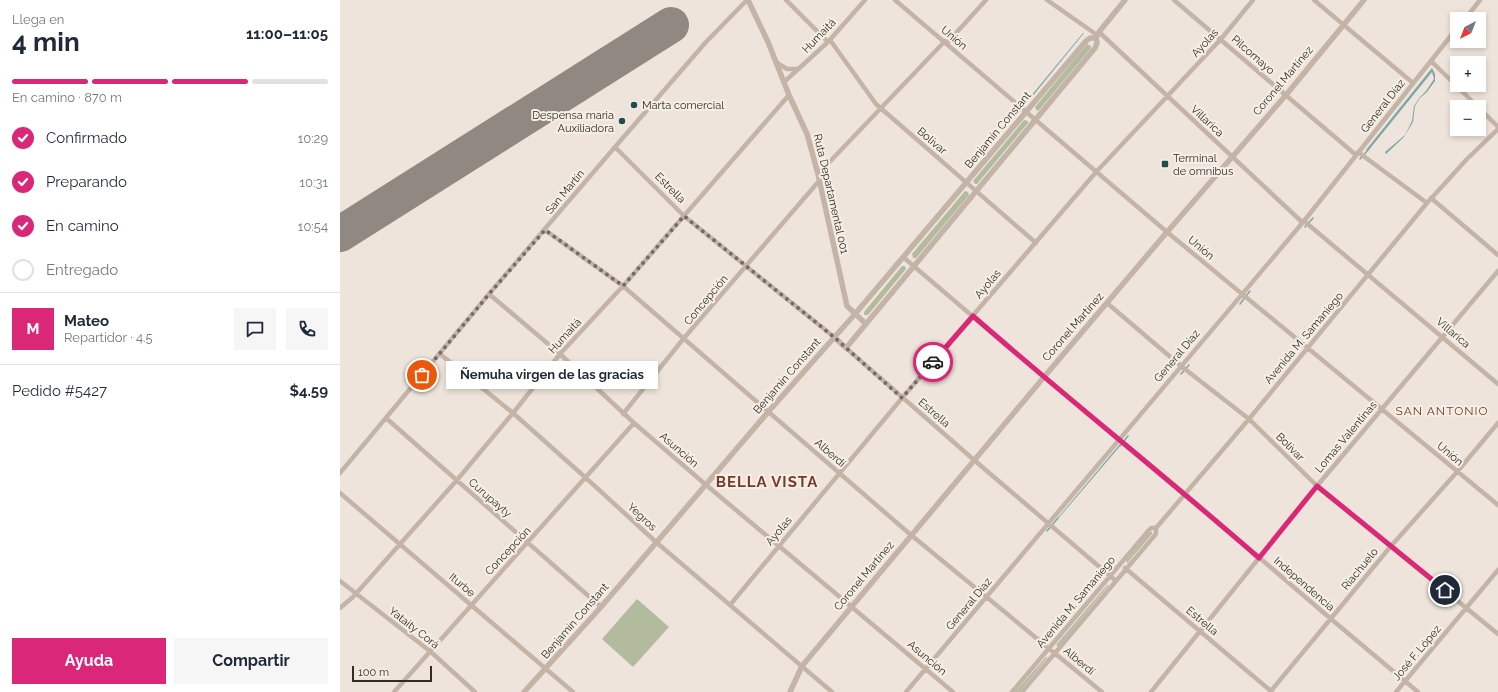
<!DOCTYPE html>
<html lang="es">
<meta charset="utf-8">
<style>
body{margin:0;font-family:Raleway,sans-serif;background:#f6f6f7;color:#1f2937;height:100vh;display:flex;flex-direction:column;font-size:15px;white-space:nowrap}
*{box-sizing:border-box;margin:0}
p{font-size:13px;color:#747a83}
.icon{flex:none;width:22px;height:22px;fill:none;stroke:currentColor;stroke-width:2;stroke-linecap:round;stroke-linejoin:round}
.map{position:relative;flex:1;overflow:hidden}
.drawer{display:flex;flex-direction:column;background:#fff;width:340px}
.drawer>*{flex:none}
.needle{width:26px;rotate:222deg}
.buttons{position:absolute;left:1110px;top:12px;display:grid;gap:8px}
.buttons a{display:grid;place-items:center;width:36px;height:36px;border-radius:0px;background:#fff;box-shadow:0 2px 6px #0003;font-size:20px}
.scale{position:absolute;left:12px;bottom:10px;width:80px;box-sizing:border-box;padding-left:4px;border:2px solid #322b27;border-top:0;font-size:11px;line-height:14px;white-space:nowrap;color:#322b27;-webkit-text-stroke:3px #f6efe6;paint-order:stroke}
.pin{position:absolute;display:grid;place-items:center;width:34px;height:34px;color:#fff;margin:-17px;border:2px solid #fff;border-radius:50%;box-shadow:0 1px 4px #0007}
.courier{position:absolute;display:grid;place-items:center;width:40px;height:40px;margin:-20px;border:3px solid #db2777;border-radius:50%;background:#fff;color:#222;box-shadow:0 1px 5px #0007}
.bubble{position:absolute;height:28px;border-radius:0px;background:#fff;box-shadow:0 2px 6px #0003;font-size:13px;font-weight:700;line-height:28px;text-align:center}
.summary em{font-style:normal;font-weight:700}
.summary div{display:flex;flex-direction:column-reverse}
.summary{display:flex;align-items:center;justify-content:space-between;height:68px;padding:0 12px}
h1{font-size:26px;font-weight:700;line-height:30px}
.bar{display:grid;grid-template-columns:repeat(4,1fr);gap:6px 4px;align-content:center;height:48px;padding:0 12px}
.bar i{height:5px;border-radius:3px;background:#e0e1e3}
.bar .active{background:#db2777}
.bar p{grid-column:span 4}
.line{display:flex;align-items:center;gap:10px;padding:0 12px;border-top:1px solid #e0e1e3}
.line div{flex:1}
.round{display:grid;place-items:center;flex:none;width:42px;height:42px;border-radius:0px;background:#f6f6f7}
ol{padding:0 12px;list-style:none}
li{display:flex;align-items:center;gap:12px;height:44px}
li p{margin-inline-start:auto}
li .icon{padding:4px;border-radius:50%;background:#db2777;color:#fff;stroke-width:4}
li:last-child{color:#747a83}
li i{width:22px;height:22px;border:2px solid #e0e1e3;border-radius:50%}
.action{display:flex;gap:8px;margin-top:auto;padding:8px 12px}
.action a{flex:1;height:46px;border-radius:0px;background:#db2777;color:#fff;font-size:16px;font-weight:700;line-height:46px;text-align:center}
.action a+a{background:#f6f6f7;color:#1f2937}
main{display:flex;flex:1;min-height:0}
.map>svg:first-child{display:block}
</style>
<main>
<section class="drawer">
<div class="summary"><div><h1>4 min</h1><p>Llega en</p></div><em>11:00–11:05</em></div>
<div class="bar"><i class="active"></i><i class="active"></i><i class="active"></i><i></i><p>En camino · 870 m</p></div>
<ol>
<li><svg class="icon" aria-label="check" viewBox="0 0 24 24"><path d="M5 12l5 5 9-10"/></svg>Confirmado<p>10:29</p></li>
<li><svg class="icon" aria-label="check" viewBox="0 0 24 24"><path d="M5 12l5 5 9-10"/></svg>Preparando<p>10:31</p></li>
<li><svg class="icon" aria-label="check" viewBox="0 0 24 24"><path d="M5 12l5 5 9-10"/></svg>En camino<p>10:54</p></li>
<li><i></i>Entregado</li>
</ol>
<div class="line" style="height:72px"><b class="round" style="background:#db2777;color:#fff">M</b><div><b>Mateo</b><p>Repartidor · 4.5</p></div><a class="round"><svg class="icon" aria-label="chat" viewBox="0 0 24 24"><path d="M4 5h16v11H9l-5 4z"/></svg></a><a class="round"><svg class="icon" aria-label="phone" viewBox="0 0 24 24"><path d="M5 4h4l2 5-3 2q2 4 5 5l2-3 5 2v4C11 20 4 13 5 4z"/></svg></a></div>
<div class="line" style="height:52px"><div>Pedido #5427</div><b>$4.59</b></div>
<div class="action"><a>Ayuda</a><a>Compartir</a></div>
</section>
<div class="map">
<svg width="1158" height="692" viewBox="0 0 1158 692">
<rect width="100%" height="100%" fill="#eee4db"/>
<path fill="#b2bb9d" d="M747,44L751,46V48L699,110L697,111L695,107Z
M684,120L688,121V123L637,184H635L633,181Z
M625,191L628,192L629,195L576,258H573L572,254Z
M562,266H565L566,269L528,315H524V312Z
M810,532H812V534L787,563L786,561Z
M768,584V586L718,646L716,645Z
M297,599L329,627L293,667L262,639Z
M707,656V658L679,692H675Z"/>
<path fill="#7da7a7" d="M743,33H744L687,103L686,102Z
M1092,68L1095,74V81L1087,92L1080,98L1075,106L1073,122L1064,137L1046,154L1045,152L1065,135L1072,121L1074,106L1080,97L1086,91L1094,79L1092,72L1028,151L1026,150Z
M780,444L781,445L717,520H716Z"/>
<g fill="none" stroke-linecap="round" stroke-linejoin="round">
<path stroke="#7da7a7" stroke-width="1.5" d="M678,113L686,102
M1020,159L1028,150
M965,227L973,218
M900,304L910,291
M841,374L849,365
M780,446L788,436
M707,531L718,518"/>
<path stroke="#908881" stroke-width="36" d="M0,234L331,25"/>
<path stroke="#c4b4a8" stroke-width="4.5" d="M446,0L488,42
M555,0L827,232L1158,505
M707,0L757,35
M834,0L1016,155
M974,0L1073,83
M1125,19L1140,0
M759,32L962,222
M490,40L536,104L696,243
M607,43L646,0
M1091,61L1138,107
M437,63L447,69H458
M444,82L488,42L525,0
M1139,108L1158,127
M275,147L344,216L494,337
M1018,152L1087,203
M478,174L605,41
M1091,198L1158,255
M964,221L1158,384
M205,230L283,286L571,535L762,692
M563,257L704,377L845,494L991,619L1078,692
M149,294L220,354L294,423L365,484L613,692
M767,303L841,366L909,419L977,486L1158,634
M506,348L634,460L776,581
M100,354L173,413L246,478L316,542L492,692
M283,414L344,338L479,181
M46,418L261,607
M0,473L149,294L275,147L366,42L407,0
M0,493L233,692
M785,568L932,692
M0,581L91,652L135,692
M390,605L562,398L757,171L881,39L913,0
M0,608L13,597L117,480L173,413L220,354L283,286L449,95
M54,692L294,423
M566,692L964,221L1117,28
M672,692L809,530L811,528H816
M682,692L815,535L816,533V528L909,419L1087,203L1127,159L1158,129
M811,692L977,486L1158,271
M930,692L1051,546L1117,472L1158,423
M1056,692L1158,570"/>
<path stroke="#c4b4a8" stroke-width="5.5" d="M408,0L428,42L449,95L467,134L478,174L507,306L526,324
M494,337L506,348L755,48L757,43L756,38L759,32L785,0
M184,692L261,607L429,411L515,314L746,41L750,38H756
M450,692L462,666L704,377L827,232L946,95L1024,0"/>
</g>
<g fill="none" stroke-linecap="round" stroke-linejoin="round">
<path stroke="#746c66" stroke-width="4" stroke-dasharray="0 7.2" d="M82,375L149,294L205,230L283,286L344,216L494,337L562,398L593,362"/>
<path stroke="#db2777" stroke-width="5" d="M593,362L633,316C727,398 825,476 919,558L977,486L1105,590"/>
</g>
<g fill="#224d4e" stroke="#f6efe6" stroke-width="1.5">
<circle cx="294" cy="105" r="4"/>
<circle cx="282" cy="121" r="4"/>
<rect x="821" y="160" width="8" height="8" rx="2"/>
</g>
<g text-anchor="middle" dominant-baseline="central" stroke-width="4" stroke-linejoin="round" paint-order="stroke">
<g font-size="11" fill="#322b27" stroke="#f6efe6">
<text transform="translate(479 36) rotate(-46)">Humaitá</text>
<text transform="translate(614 38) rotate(40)">Unión</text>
<text transform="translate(865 43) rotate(-48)">Ayolas</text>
<text transform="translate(913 55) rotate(41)">Pilcomayo</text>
<text transform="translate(943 81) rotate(-50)">Coronel Martínez</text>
<text transform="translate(1043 106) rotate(-52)">General Díaz</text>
<text transform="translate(867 121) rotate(43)">Villarica</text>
<text transform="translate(658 130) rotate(-50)">Benjamín Constant</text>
<text transform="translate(592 141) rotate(41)">Bolívar</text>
<text transform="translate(330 188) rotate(45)">Estrella</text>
<text transform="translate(225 192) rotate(-50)">San Martín</text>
<text transform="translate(491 194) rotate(77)">Ruta Departamental 001</text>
<text transform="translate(861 248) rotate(40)">Unión</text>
<text transform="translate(648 284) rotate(-50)">Ayolas</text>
<text transform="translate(366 300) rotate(-50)">Concepción</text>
<text transform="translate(733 327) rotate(-49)">Coronel Martínez</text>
<text transform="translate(1113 333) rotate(40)">Villarica</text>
<text transform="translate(225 336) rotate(-48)">Humaitá</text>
<text transform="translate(964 338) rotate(-50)">Avenida M. Samaniego</text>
<text transform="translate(837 356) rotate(-50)">General Díaz</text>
<text transform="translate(447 376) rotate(-49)">Benjamín Constant</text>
<text transform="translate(594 413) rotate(41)">Estrella</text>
<text transform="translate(1006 437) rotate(-50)">Lomas Valentinas</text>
<text transform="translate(950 447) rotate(45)">Bolívar</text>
<text transform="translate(339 450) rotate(41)">Asunción</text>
<text transform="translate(490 453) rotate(41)">Alberdí</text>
<text transform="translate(1110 454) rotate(40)">Unión</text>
<text transform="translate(150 498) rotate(41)">Curupayty</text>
<text transform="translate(302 517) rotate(43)">Yegros</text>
<text transform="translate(439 531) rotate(-50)">Ayolas</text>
<text transform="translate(168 551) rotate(-47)">Concepción</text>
<text transform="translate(1020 569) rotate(-51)">Riachuelo</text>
<text transform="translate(524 576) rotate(-50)">Coronel Martínez</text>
<text transform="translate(964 584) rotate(41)">Independencia</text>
<text transform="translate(122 585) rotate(40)">Iturbe</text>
<text transform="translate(736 602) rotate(-50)">Avenida M. Samaniego</text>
<text transform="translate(629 604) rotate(-50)">General Díaz</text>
<text transform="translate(235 621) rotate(-49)">Benjamín Constant</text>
<text transform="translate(862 621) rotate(40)">Estrella</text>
<text transform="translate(74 628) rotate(38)">Yataity Corá</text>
<text transform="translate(1077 653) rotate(-50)">José F. López</text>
<text transform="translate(587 658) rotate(40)">Asunción</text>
<text transform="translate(739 661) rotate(40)">Alberdí</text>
</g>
<g font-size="11" fill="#322b27" stroke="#f6efe6" text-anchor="start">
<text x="302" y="105">Marta comercial</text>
<text x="274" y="115" text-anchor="end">Despensa maria<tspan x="274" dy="13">Auxiliadora</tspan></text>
<text x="833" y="158">Terminal<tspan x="833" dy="13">de omnibus</tspan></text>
</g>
<g font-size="12" letter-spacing="1" fill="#773a2b" stroke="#f6efe6">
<text x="1102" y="411">SAN ANTONIO</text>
</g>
<g font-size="15" font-weight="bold" letter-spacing="1" fill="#773a2b" stroke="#f6efe6">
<text x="427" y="482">BELLA VISTA</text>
</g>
</g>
</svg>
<div class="buttons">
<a><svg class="needle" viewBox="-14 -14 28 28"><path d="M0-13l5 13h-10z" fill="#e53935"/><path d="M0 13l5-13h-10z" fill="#747a83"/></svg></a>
<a>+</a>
<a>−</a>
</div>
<div class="scale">100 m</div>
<div class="pin" style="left:82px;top:375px;background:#ea580c"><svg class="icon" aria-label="bag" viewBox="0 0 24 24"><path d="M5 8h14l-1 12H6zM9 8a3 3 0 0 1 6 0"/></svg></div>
<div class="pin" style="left:1105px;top:590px;background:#1f2937"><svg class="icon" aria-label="home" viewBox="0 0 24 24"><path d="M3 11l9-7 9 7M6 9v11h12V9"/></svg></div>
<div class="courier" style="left:593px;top:362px"><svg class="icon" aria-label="car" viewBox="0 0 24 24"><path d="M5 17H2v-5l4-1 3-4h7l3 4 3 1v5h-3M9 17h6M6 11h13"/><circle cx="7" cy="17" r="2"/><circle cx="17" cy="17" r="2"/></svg></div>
<div class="bubble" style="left:106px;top:361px;width:212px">Ñemuha virgen de las gracias</div>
</div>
</main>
